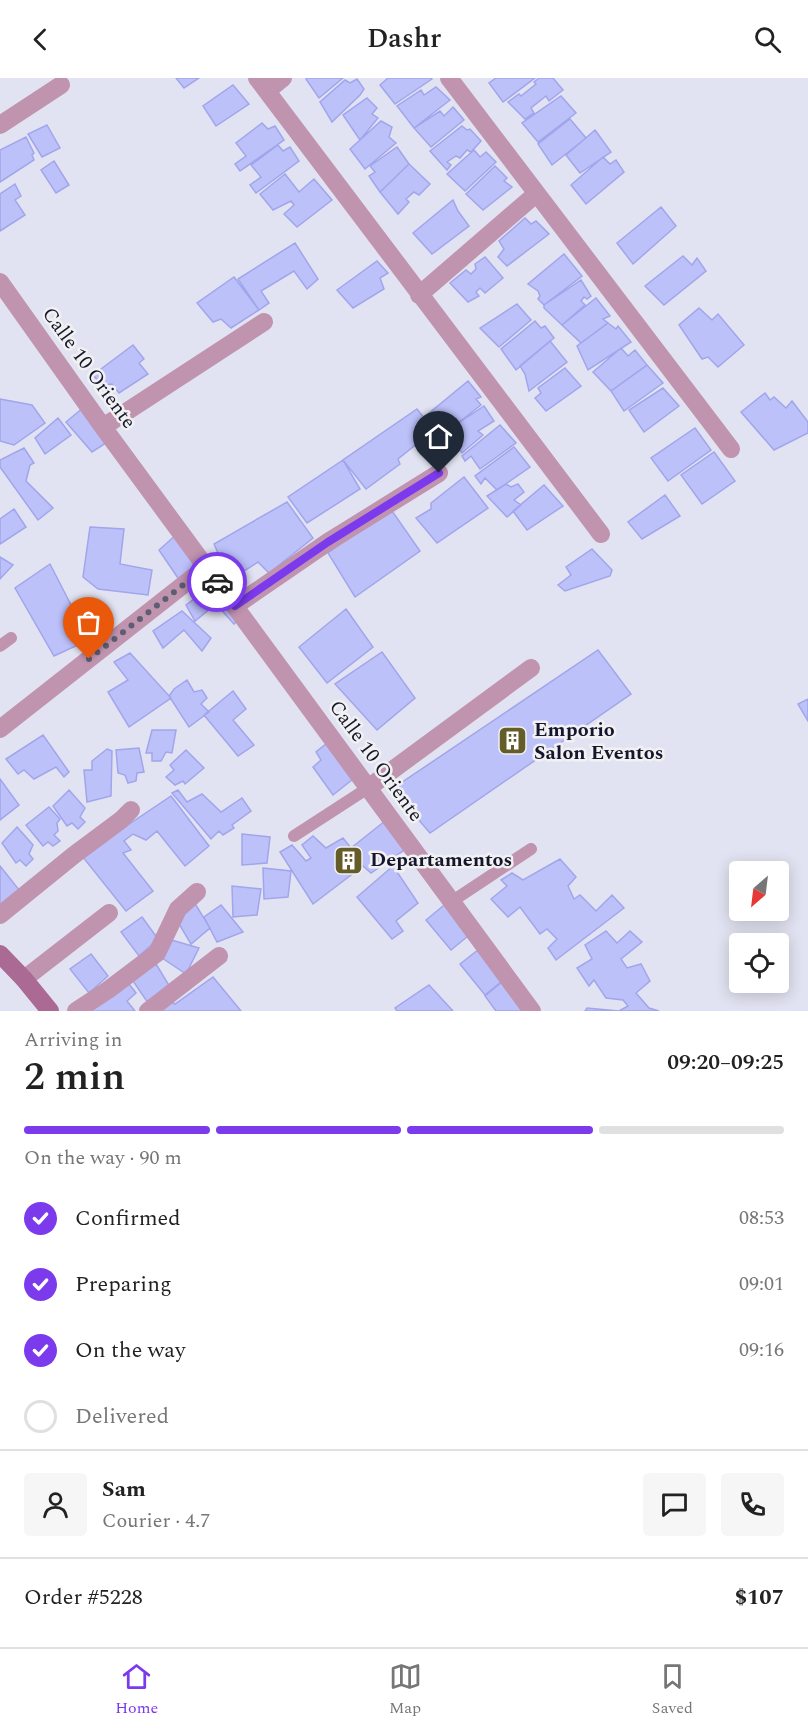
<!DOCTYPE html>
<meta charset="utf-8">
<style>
body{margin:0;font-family:Spectral,serif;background:#f6f6f6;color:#222;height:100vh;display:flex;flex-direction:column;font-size:22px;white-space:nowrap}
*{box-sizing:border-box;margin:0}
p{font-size:20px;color:#767676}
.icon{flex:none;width:33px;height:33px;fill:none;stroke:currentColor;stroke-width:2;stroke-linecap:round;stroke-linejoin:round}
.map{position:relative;height:933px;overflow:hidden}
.details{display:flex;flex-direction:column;background:#fff;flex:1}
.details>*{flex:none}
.needle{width:39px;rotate:208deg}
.fabs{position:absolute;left:729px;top:783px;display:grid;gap:12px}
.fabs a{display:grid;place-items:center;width:60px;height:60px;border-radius:6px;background:#fff;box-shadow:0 3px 15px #0003;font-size:30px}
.pin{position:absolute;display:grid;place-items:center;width:51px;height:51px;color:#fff;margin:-62px -26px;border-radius:50% 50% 50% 0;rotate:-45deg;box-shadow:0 0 6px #0007}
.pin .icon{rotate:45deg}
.courier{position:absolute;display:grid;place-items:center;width:60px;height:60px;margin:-30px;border:4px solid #7c3aed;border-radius:50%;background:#fff;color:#222;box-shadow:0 2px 8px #0007}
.head em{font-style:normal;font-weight:600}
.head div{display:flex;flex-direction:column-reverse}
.head{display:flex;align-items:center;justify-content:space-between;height:102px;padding:0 24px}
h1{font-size:39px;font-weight:600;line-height:45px}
.bar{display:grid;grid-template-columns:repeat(4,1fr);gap:9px 6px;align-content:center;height:72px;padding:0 24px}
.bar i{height:8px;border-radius:4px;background:#e0e0e0}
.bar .on{background:#7c3aed}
.bar p{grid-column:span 4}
.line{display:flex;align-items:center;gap:15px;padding:0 24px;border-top:2px solid #e0e0e0}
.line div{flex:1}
.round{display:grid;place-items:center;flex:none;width:63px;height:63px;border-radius:6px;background:#f6f6f6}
ol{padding:0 24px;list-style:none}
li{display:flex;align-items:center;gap:18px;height:66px}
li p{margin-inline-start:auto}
li .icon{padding:6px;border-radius:50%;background:#7c3aed;color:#fff;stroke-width:4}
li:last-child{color:#767676}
li i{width:33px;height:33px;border:3px solid #e0e0e0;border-radius:50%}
header{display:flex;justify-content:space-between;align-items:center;height:78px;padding:0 24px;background:#fff;font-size:27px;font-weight:600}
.tabs{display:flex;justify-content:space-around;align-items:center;height:84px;border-top:2px solid #e0e0e0;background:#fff;font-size:16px;color:#767676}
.tabs a{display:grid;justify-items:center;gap:3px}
.tabs .on{color:#7c3aed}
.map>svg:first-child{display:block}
</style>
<header><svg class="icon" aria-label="back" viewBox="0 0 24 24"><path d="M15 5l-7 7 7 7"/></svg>Dashr<svg class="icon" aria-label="search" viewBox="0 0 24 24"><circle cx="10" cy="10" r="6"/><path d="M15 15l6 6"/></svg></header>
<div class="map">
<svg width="808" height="933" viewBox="0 0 808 933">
<rect width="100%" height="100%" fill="#e2e3f2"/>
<path fill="#bdc1fa" stroke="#a1a5eb" stroke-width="1.5" d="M176,0H199L184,10Z
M307,0H343L319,20L306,1Z
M388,0H431L432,1L395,26L380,7Z
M496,0H535L503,24L489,5Z
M539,0H553L563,12L549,23L546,18L531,30L534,35L525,41L508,24L519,16L521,18L536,6L534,4Z
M357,1L364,11L360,17L332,44L320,24L345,2L350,5Z
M233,7L249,26L216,48L203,28Z
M436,9L450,22L414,50L397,28L421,12L424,17Z
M561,18L576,35L538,64L522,45Z
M367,20L377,30L372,36L378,40L360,62L343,37Z
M453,29L464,42L431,69L414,50L440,33L444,38Z
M570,41L586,60L552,87L538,66Z
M381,43L392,49L389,59L396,65L365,91L350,71Z
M262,45L268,51L275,48L284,62L240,93L235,86L246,78L236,65Z
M47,47L60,70L42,79L28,56Z
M462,48L467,52L470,51L481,63L471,74L467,72L460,80L456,78L447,84L451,87L447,92L430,73Z
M595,52L611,74L580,95L566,77Z
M26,59L34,75L32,77L34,82L0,104V72Z
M278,67L283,73L290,69L299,83L256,115L250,107L261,99L251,87Z
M397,69L409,86L380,114L369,98L375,94L370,88Z
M474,72L480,79L486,74L496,84L465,113L447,96Z
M603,79L610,86L616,82L624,94L586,126L571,107Z
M54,83L69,107L56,115L41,92Z
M409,86L430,106L419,117L414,114L406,121L409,124L398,136L380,114Z
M495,88L507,100L504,103L512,109L483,132L466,116Z
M285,96L299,114L314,101L332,122L297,149L284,136L294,127L291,123L273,132L260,116Z
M15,106L21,118L15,122L25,137L0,153V116Z
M453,122L458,133L469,148L432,176L413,155Z
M661,129L676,148L633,186L617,165Z
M525,140L531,146L536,143L549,156L507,188L498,179L504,171L499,163Z
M295,165L318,201L307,211L294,193L261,213L269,225L259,232L238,201Z
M564,176L582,198L544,227L538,221L540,218L538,213L528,206Z
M683,178L692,187L697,180L706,193L664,227L645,208Z
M485,179L503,200L485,215L480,210L476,214L479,218L468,224L450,205L466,192L471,196L476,191L475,186Z
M377,183L388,195L380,200L384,211L353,230L337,212Z
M234,199L259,232L231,250L221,241L213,244L197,225Z
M581,202L591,218L587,221L584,219L581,223L585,227L562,247L544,230V227Z
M596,220L610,238L603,241L608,245L581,265L562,247Z
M517,226L531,242L499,269L480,250Z
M699,230L712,242L718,236L744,267L718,289L708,279L702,281L679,247Z
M535,243L541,250L545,248L554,260L516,292L501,271Z
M608,245L616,251L618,248L631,264L588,292L577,268Z
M550,263L567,284L529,313L525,296L520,288Z
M133,267L144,281L139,285L148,296L119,315L112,306L102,307L93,297Z
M621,270L628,278L635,272L647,287L611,313L593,294Z
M647,287L663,305L624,333L611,313Z
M565,290L581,308L546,333L535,320L541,315L538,310Z
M468,303L481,319L476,321L481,327L454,348L448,339L433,347L428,336Z
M663,310L679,328L644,354L629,332Z
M765,315L770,322L774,319L786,330L792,323L808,344V355L774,372L741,334Z
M0,321L32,327L45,345L14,367L0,363Z
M484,328L494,343L478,353L483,357L462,375L445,354Z
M84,329L112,361L92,374L66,344Z
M417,331L448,370L435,380L418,365L398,381L400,386L366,411L343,382Z
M58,340L71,357L45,376L35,360Z
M500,347L516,365L480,391L471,378L465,383L462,378Z
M695,350L711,372L668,403L651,380Z
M514,369L530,389L497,412L485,400L481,406L475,398Z
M24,370L34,385L30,387L26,403L53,430L38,442L0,389V382Z
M714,374L735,403L702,426L681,397Z
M343,382L360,411L307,445L288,419Z
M464,399L488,430L437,465L416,440L431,431V425Z
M506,406L511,409L518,406L524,414L514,422L521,427L507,439L487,418Z
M544,407L563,428L527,452L513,433Z
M665,417L680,438L642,461L628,444Z
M287,424L313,460L269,495L258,484L230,502L214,466Z
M390,430L420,473L355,519L328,475Z
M14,431L26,449L0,466V441Z
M90,449L124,451L120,486L152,492L148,517L98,511L83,499Z
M178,455L202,483L180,503L159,472Z
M592,471L612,492L610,498L565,513L558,507L571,497L566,489Z
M0,479L13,487L0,501Z
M50,486L89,562L54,578L15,510Z
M215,506L244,534L234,546L216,526L195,543L186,527Z
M346,531L373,569L327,605L299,569Z
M182,533L211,560L202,573L184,552L163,570L153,553Z
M598,572L631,616L430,755L392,711Z
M382,574L415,620L377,652L335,606Z
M130,575L171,620L129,649L108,614L128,602L114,584Z
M187,602L194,614L202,612L207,620L201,626L209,634L189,649L169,618L174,611Z
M233,613L246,631L233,642L254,667L238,678L204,637Z
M808,621V643L798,626Z
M152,652H176L172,675L166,674L161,683H152V675H146Z
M43,657L69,694L64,699L56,689L34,701L24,692L18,696L6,681Z
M332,661L358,697L333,717L313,689L321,682L316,674Z
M139,670L144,694L137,695L136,703L128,705L125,697L118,695L116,672Z
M107,671L112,673L111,718L87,724L84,692H92V683Z
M186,672L204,690L185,706L183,703L175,707L166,699L174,692L170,687Z
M0,701L19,727L0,742Z
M69,712L85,730L80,739L85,744L78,751L72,745L67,748L53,728Z
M178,712L187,724L202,716L221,734L242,720L251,733L232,747L234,750L223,757L219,753L211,761L172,715Z
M171,718L209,768L185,788L157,753L146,762L133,756L124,763L131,772L123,775L153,813L126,833L82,778Z
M49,729L60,741L57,745L58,753L54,757L60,763L53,768L48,764L43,768L26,747Z
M390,739L410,768L371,795L363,788L313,826L280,774L292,767L306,783L311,780L302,767L313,758L326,770L343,760L351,770Z
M17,749L33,767L29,776L33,781L26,788L20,782L16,785L2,765Z
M242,756L270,759L267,785L242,787Z
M560,781L576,799L568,808L574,821L580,817L596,833L612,817L624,830L556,882L548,870L557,861L547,851L540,856L520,829L508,839L491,821L507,808L501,802L512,795L523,802Z
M0,788L20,813L0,828Z
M393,788L418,825L396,843L403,853L392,861L357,819Z
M263,790L291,793L288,819L264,821Z
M232,808L261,811L257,837L233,839Z
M449,823L473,854L451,872L426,842Z
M194,824L210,850L191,866L176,841Z
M221,827L243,854L217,864L204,839Z
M142,839L158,861L139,878L121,854Z
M606,853L617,865L630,853L642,864L621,881L627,890L641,886L650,903L636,915L649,930L659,933H585L587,930L619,933L628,928L623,922L606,920L594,902L589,908L577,890L592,881L585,867Z
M168,861L199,870L186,896L162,880Z
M483,868L507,899L485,917L460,886Z
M91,876L108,898L89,915L70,891Z
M156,886L170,909L148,925L131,900Z
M213,899L241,933H155L168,922L175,926Z
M507,900L529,933H496L485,918Z
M126,902L136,915L127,923L135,933H83Z
M429,907L453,933H397L395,930Z"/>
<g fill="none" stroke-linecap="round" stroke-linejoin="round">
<path stroke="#c093af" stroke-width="12" d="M0,568L11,560
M294,758L368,710
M451,824L531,771"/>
<path stroke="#c093af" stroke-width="18" d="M257,0L601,456
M449,0L731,371
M267,13L283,0
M0,47L61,7
M0,204L103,349L532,933
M419,217L536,116
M103,349L264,244
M235,528L328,464L439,395
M0,651L206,489
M368,710L531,590
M0,837L74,777L121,742L131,732
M24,901L109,835
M76,933L108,912L157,875L178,831L197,814
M148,933L219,878"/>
<path stroke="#ab6a94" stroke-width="18" d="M0,876L24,901L50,933"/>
</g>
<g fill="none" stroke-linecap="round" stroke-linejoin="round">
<path stroke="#5d5d73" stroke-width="6" stroke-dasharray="0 10.8" d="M89,581L206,489L217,504"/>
<path stroke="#7c3aed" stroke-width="8" d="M217,504L235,528L328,464L439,395"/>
</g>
<defs>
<symbol id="building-square" viewBox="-11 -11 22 22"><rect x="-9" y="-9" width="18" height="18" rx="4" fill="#645d29" stroke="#f1f1f1"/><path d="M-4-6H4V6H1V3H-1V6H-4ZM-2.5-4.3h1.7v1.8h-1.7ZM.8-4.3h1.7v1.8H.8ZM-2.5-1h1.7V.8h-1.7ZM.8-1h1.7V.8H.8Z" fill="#fff"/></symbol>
</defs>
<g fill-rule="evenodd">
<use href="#building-square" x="496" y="646" width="33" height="33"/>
<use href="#building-square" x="332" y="766" width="33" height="33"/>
</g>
<g text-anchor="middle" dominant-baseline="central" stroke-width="5" stroke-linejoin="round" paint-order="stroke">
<g font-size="20" fill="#15152e" stroke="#f1f1f1">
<text transform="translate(89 290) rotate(54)">Calle 10 Oriente</text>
<text transform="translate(376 683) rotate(54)">Calle 10 Oriente</text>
</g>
<g font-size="20" font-weight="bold" fill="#15152e" stroke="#f1f1f1" text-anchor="start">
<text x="534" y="652">Emporio<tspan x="534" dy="23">Salon Eventos</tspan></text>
<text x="370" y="782">Departamentos</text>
</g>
</g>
</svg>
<div class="fabs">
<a><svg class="needle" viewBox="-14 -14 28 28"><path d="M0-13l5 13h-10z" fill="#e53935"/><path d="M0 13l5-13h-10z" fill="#767676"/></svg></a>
<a><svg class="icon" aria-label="locate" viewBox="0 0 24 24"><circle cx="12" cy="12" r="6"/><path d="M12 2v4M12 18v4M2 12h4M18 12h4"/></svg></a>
</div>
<div class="pin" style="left:89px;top:581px;background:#ea580c"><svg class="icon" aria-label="bag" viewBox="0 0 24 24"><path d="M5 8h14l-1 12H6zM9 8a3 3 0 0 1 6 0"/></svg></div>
<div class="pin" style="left:439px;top:395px;background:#1f2937"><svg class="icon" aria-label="home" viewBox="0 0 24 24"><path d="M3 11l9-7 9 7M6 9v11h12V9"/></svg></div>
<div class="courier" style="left:217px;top:504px"><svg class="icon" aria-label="car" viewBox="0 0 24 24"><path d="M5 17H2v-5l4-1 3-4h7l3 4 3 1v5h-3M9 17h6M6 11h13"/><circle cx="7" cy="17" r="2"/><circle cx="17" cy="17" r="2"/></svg></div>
</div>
<section class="details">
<div class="head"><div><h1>2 min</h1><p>Arriving in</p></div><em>09:20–09:25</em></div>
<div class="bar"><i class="on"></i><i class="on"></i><i class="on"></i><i></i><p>On the way · 90 m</p></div>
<ol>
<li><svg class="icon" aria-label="check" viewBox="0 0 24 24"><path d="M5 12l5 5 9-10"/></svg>Confirmed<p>08:53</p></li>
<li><svg class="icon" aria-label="check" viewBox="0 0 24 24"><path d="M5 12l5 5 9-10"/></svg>Preparing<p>09:01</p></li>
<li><svg class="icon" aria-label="check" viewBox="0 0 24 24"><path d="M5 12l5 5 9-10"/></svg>On the way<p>09:16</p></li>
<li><i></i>Delivered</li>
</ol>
<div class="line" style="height:108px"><a class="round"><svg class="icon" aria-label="person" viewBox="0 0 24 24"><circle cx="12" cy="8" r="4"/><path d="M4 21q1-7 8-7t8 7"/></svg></a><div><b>Sam</b><p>Courier · 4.7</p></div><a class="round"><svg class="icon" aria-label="chat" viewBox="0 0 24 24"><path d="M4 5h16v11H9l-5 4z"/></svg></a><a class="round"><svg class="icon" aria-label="phone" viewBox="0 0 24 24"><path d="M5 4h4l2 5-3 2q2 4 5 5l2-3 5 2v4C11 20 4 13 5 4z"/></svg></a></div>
<div class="line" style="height:78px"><div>Order #5228</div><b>$107</b></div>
</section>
<nav class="tabs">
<a class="on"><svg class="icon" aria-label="home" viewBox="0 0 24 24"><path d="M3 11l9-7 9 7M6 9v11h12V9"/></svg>Home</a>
<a><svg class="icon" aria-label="map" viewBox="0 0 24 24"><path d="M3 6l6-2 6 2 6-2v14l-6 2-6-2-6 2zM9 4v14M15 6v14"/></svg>Map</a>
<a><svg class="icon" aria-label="saved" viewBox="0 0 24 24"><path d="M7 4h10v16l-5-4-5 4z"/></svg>Saved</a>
</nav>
